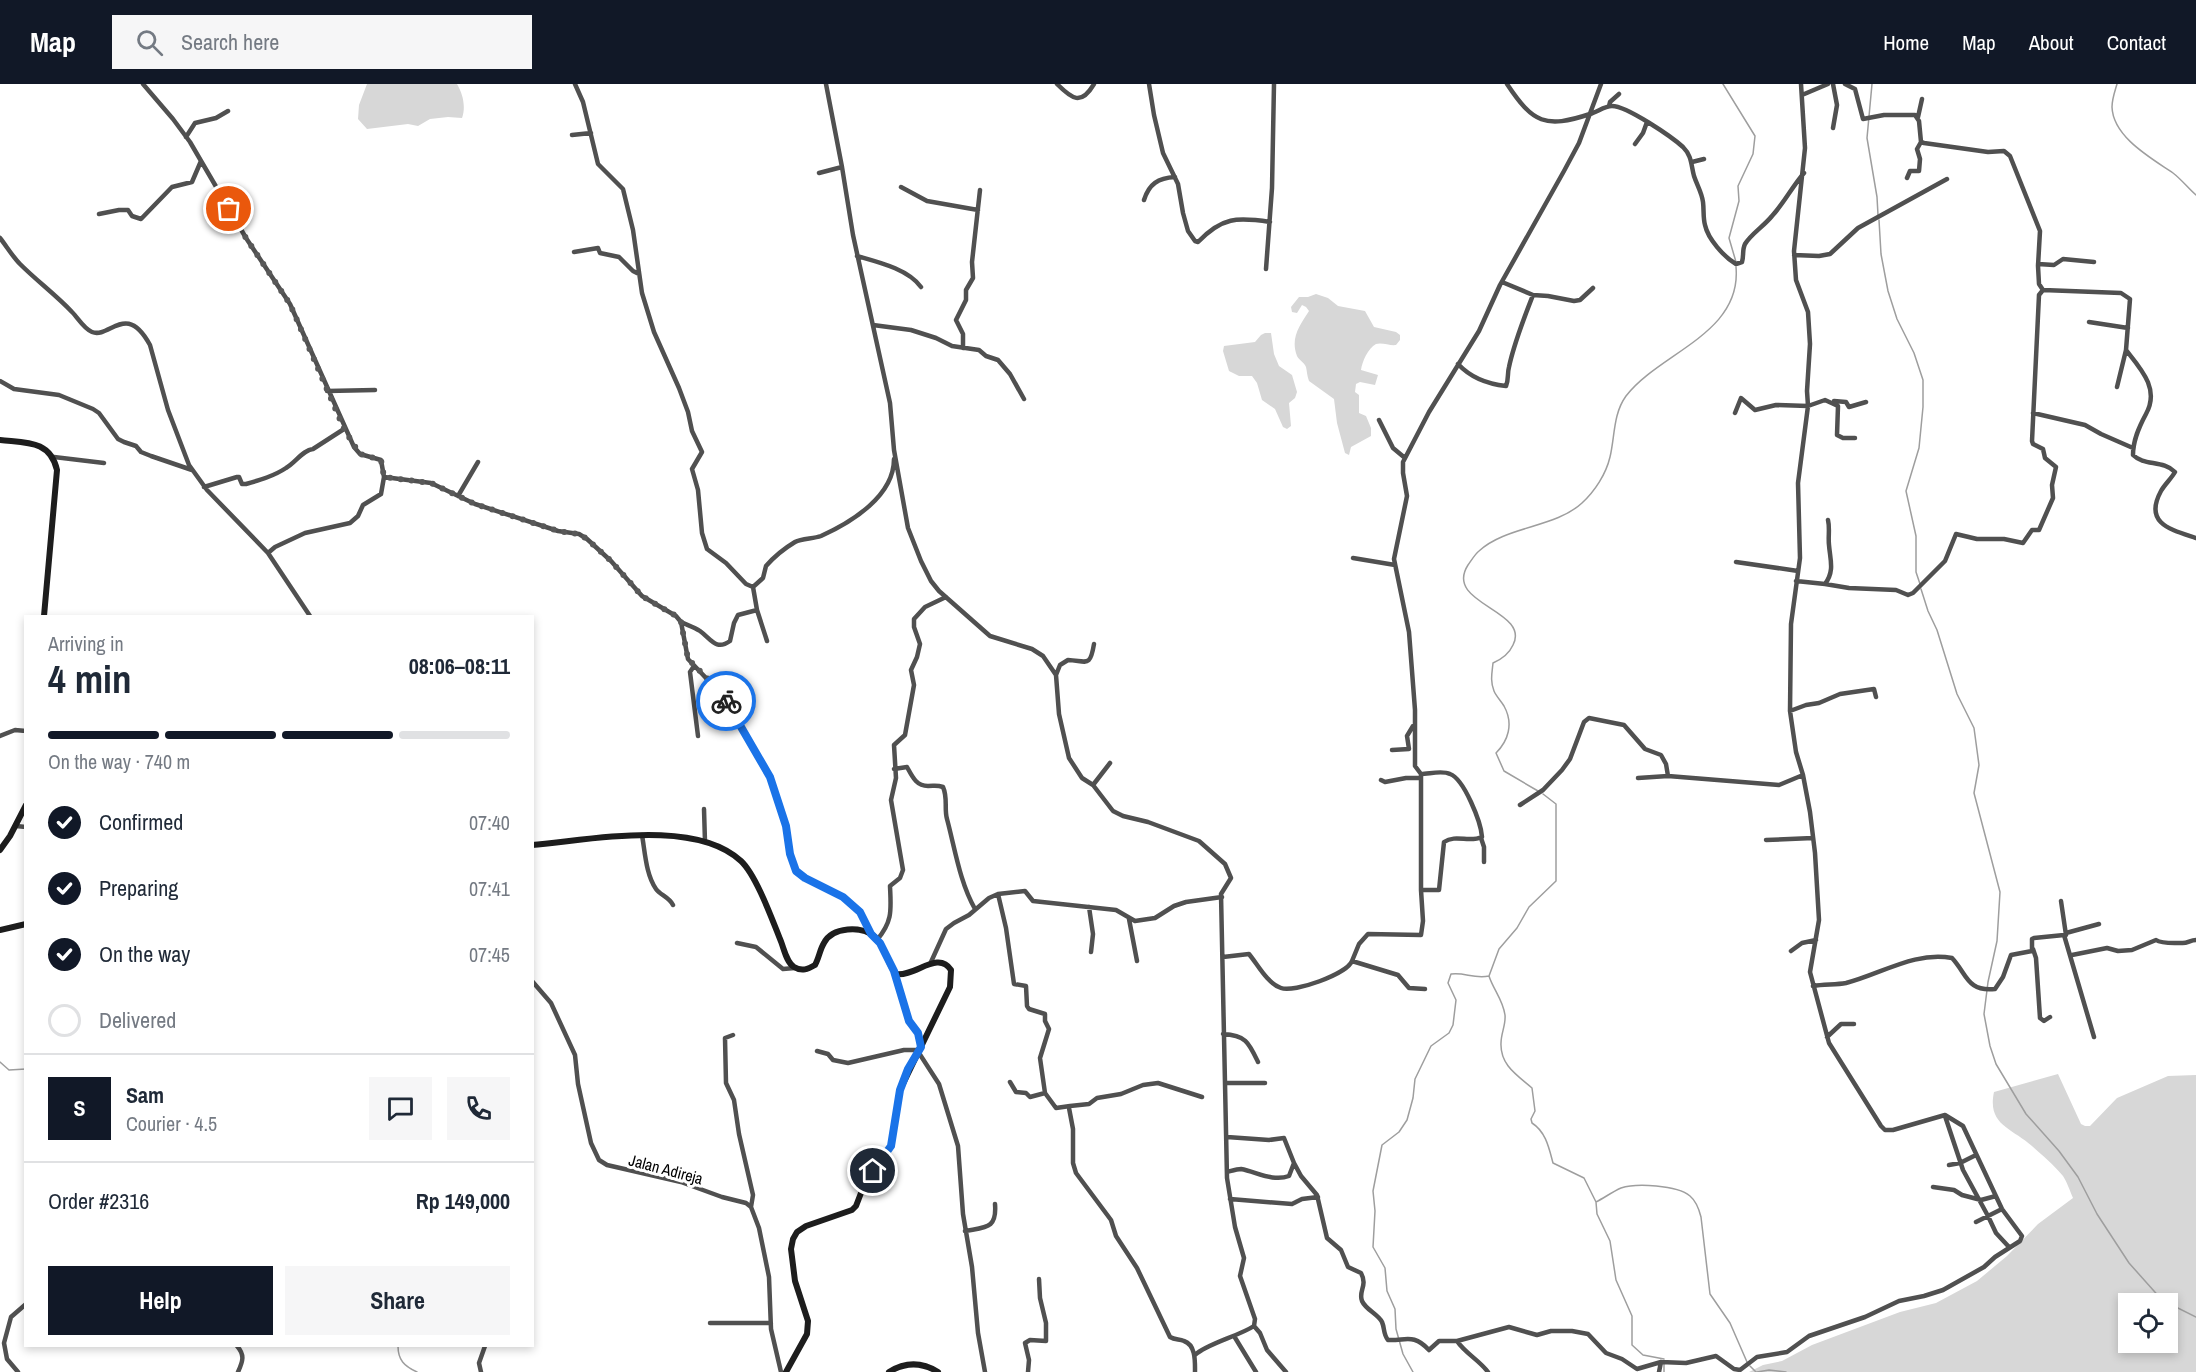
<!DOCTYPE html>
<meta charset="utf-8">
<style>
body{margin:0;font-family:"Archivo Narrow",sans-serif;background:#f6f6f7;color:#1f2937;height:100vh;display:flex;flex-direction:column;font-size:22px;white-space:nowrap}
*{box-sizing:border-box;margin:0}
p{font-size:20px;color:#747a83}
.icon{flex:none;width:33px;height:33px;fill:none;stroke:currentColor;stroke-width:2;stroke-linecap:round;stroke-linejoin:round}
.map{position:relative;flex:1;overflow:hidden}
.panel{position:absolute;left:24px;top:531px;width:510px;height:732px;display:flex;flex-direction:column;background:#fff;border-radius:0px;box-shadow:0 3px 9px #0003}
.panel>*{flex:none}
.tools{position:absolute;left:2118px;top:1209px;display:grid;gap:12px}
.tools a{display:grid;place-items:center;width:60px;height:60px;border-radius:0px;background:#fff;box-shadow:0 3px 9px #0003;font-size:30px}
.pin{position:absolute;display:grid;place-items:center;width:51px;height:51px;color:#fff;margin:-26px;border:3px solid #fff;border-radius:50%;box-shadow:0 2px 6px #0007}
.courier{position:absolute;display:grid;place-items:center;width:60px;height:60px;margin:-30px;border:4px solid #1a73e8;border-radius:50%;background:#fff;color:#222;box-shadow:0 2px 8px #0007}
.summary em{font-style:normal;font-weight:800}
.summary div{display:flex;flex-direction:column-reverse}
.summary{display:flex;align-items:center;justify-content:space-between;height:102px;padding:0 24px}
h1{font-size:39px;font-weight:800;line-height:45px}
.bar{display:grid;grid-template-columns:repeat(4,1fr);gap:9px 6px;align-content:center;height:72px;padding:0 24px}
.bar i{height:8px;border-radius:4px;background:#e0e1e3}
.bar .current{background:#111827}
.bar p{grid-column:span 4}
.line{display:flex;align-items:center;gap:15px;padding:0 24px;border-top:2px solid #e0e1e3}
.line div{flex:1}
.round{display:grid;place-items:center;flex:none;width:63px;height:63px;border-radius:0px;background:#f6f6f7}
ol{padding:0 24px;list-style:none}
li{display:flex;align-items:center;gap:18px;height:66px}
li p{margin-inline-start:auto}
li .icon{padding:6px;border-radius:50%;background:#111827;color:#fff;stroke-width:4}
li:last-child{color:#747a83}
li i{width:33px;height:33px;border:3px solid #e0e1e3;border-radius:50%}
.primary-button{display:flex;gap:12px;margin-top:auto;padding:12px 24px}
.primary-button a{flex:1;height:69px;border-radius:0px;background:#111827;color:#fff;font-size:24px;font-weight:800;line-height:69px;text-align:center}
.primary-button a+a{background:#f6f6f7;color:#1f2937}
header{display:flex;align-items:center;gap:36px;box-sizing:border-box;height:84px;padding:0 30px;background:#111827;color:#fff}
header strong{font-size:28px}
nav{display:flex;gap:33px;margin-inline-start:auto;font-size:21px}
.search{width:420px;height:54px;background:#f6f6f7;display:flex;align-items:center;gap:15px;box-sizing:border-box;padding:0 21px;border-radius:0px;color:#747a83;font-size:22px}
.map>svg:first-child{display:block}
</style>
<header>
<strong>Map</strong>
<div class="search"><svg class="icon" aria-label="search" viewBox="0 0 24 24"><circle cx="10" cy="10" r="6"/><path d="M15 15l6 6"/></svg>Search here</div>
<nav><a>Home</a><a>Map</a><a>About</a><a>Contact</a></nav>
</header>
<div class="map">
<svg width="2196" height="1288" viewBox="0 0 2196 1288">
<rect width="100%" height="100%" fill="#fff"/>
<path fill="#d7d7d7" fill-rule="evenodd" d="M367,0H457C463,10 466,23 462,34L448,33L430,35L418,42L408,40L367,45L358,35L359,21Z
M1316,210L1328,214L1338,222L1365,227L1374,243L1396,248L1400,251V256L1396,261C1390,262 1382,258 1376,260C1368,264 1362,278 1361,286L1378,291L1375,301L1360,298L1356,300L1355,308L1359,311V329L1366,332L1371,344V352L1351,363L1349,371L1345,369L1337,339L1334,315L1309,297C1307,292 1307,287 1306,283C1304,278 1299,276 1297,272C1290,254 1300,241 1309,227L1306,223L1302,221L1297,229L1292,228L1291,223L1299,213H1308Z
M1265,249H1271L1274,270L1279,282L1292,291L1297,308L1295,314L1289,319L1291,342L1287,345L1283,343L1275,325L1262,316L1257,299L1252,292H1239L1229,287L1223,267L1224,262L1255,258L1261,251Z
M2058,990L2081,1040L2085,1042H2090L2117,1014L2168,992L2196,991V1288H1749L1763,1281L1782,1277L1812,1261L1900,1228L1936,1219L1977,1197L2007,1172L2038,1140L2073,1114C2070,1107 2067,1098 2063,1092C2054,1081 2042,1071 2032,1062C2012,1044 1987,1041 1994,1008ZM2128,1220H2168V1258H2128Z"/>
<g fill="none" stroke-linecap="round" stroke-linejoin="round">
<path stroke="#9e9e9e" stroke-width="1.5" d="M1723,0L1755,52L1753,70L1738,102L1739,117L1729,154L1736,178
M1872,0L1867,54L1877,113L1878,131
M2117,0C2115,7 2112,15 2112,23C2113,53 2151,74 2173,89C2181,95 2188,104 2196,111
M1879,136L1881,170L1888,207L1897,235L1914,269L1923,296V323L1919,364L1906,407L1916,452V488L1920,500
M1921,505L1928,527L1937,546L1957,610L1974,644L1979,681L1974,709L2000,808L1997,857L1988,898L1984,930L1990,962L1996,980L2026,1030L2059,1067L2078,1093L2097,1130L2129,1179L2162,1216L2196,1233
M1538,707L1504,687L1496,669C1508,657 1514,640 1504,622C1501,617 1496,612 1494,607C1490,597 1492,589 1493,579C1502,575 1509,570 1513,561C1531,526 1443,520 1468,481C1471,477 1475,470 1479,467C1506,442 1555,444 1582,419C1595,407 1606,390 1610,373C1615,352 1613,330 1626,312C1660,268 1742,250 1736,183
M1543,710L1556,720V797L1529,823L1517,844L1499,865L1489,892C1493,905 1503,916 1505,931C1506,941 1501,949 1501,959C1500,981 1517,991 1532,1004L1535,1027L1531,1035L1532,1039C1546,1048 1549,1064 1553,1079L1584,1094L1596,1118L1597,1130L1610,1157L1616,1196L1632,1232V1261L1643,1271L1664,1275
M0,978L9,986L26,985
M1596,1118C1604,1114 1612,1108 1621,1104C1636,1099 1677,1101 1690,1112C1696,1117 1699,1125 1701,1133L1710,1210L1730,1239L1747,1278
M398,1262C398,1276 404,1282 417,1288
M1664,1280V1288
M1750,1282L1756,1288
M1413,1288L1403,1270L1396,1245L1395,1225L1387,1207L1385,1184L1373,1163L1375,1127L1373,1107L1382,1061L1399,1048L1407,1036L1413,1014L1415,995L1431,962L1449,949L1453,941L1456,916L1448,899L1451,890C1465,888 1473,895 1489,892
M1757,1288L1769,1286L1786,1288"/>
<path stroke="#505050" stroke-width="4.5" d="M143,0L173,35L190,58L246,154L290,220L354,363L360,370L381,376L384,393L431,399L475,420L558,447L579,450L587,455L611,477L642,512L676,532L681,538L688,575L724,613L770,693L786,742L790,770L796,787L805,794L843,813L860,828L871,850
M575,0L583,18L598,80L623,105L633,146L642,209L654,248L679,304L688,328L692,347L702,368L692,385L698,406L702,449L707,465L726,479L746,500L753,503L763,494L766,482C773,474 785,464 795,458C802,454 813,455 821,452C852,438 894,412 894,375
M826,0L842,83L853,151L890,319L894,366L908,444L921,477L931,497L939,507L990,552L1032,565L1043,572L1056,591L1059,630L1069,674L1082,694L1093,701L1113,727L1123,732L1148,738L1199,757L1225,780L1231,794L1221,810L1227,1094L1235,1143L1244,1174L1240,1192L1255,1235L1254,1242L1260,1249L1267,1266L1286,1288
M1057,0C1072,15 1081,22 1094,0
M1149,0L1154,31L1163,69L1178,100L1183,129L1188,147L1195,157L1198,158C1222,133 1237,133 1270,138
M1507,0C1533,39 1545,45 1590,30C1597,28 1605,22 1612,22C1627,22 1672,53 1683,63C1692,72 1691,81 1694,92C1697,101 1702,109 1703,118C1704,126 1703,134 1705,141C1708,155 1724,173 1736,180L1742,178C1744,172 1742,166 1745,160C1751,150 1764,142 1772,132C1784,119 1792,103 1804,89
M1802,11L1828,0
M1609,22L1610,18L1619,10
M1918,33L1922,15
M1833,44L1837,21L1833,0
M572,51L591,49
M186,53L195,39L216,34L228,27
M1635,60L1643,49L1647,38
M1692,78L1704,75
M819,89L842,83
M1907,94L1910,87H1919L1920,75L1917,65L1921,58
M901,103L927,117L978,126
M1144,116C1149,100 1158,94 1175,93
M99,130L119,126H128L132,132L141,135L172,103L192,98L201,77
M0,154C7,163 13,173 20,180C37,197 56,211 72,228C78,234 84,245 92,248C110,255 126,217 150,261L168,326L189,381L207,406L268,469
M574,168L598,164L600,169L619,173L633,187L639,190
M1794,171L1819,172L1830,170L1858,144L1947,95
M857,172C878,178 908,185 921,203
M2038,180L2054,181L2063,175L2094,178
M1266,185L1272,104L1274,0
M1502,198L1533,211L1548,212L1574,217L1580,216L1593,204
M2043,206L2121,209L2130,215L2126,266C2141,285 2160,305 2146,330C2139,343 2133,356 2133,371C2144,382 2163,376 2175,388C2171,395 2165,400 2161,407C2143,440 2172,446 2196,454
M2089,238L2128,244
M873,241L911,246L936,254L952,262L979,266L986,272L998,276L1010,290L1024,315
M963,264V250L956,236L966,216V206L973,194L972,178L980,106
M1458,280C1471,294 1487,300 1506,302C1509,295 1507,290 1509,283C1514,259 1524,234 1533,211
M0,297L14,305L59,311L93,325L99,329L118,355L124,358L136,362L141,368L151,372L192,386
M2117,303L2126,266
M327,307L375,306
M1834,317L1846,318L1849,323L1866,318
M1735,329L1741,314L1755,326L1776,321L1808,322L1825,316L1838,322L1837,351L1843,354H1855
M2033,329L2085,341L2101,350L2133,364
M1379,336L1393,364L1405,374
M54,373L104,379
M204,403L237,393H239L242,400H246C260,396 274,392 286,384C295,379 303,366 313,365L344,345
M458,412L478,378
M1353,474L1395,481
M1736,478L1798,487
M1796,497L1825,500C1835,487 1830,475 1829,461C1828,453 1830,444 1828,436
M1825,500L1849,504L1896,506L1908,511L1913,509L1945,477L1956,450L1977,455H2004L2023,459L2032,446H2039L2053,414L2052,401L2056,383L2045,374L2043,365L2033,360L2032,357L2039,211L2043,206L2039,200L2038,182L2040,147L2010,72L2004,67L1988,68L1924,59L1921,58L1919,37L1915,31H1884L1863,35L1855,5L1845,0
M753,503L757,526L767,557
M310,532L268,469L275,463L305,449L350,439L358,432L363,421L381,410L384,393
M681,538C687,541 694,543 700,547C711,555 716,567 730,557L734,539L738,531L757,526
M694,582L690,588L698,652
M1056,591L1060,581L1068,576C1087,577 1090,584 1094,560
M1790,627L1806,621L1819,619L1840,610L1874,605L1876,613
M0,652L15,646L26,647
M1392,666L1409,665L1407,652L1413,642
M894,685L907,683C912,692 916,702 928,702C935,702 937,701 943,703C948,714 944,725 947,735C955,765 960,799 975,825
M1421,690V806
M1638,694L1668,692
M1381,696L1385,698L1406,694H1420
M1093,701L1110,679
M1520,721L1543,706L1562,686L1570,675L1584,638L1589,634L1624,641L1645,665L1661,671L1666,680L1668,692L1779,701L1803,691
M704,725L705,758
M16,742L26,743
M642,751C645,768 646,791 656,805C660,811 669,813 673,821
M1481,754L1484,763V778
M1766,756L1813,754
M998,810L1006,844L1014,900L1026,902L1027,922L1029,925L1045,930V937L1049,945L1040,974L1045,1009L1030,1013L1026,1009L1016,1008L1010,998
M2061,817L2066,851
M1089,823L1093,850L1091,868
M1129,835L1137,877
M2066,849L2099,840
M877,856C893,837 891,826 890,802L900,794L903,786L891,716L896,694L894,661L905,651L914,601L911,586L917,573L920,560L914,543V535L925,523L946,513
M737,859L756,863L783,885L795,884
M2033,865L2036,874L2040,934L2044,937L2050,933
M1791,867L1802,859L1816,856
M2072,871L2107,864L2118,867L2132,866L2156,856C2162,860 2174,859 2181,859C2187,860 2190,856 2196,856
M1223,873L1249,870C1258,881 1267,899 1281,904C1294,909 1347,890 1352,877L1398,891L1409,904L1425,905
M1352,877L1359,860L1368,850L1421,851L1423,837L1421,806H1439L1444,758C1456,750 1469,759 1482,753C1481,738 1464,695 1450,690C1442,686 1429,690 1421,690L1415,682V626L1409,548L1394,475L1407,412L1403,389V378L1429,328L1479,247L1500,201L1564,87L1579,59L1601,0
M931,878L946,845L954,839L969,831L989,814L998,810L1025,807L1033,817L1116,826L1135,837L1155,834L1174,822L1186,818L1222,813
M894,887L907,934L918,949L921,963
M532,897L551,919L575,971L578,1000L591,1059L599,1076L607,1081L681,1098L722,1113L746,1119L751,1123L759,1144L769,1193L771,1245L781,1288
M1813,902C1824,900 1836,901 1846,899C1881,890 1915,867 1952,874C1967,890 1967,908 1995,905L2003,893L2011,871L2032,867V855L2034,854L2064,851L2094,953
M1223,950C1246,951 1249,959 1258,978
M733,951L725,954L726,999L734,1016L739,1050L753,1111L751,1123
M1827,953L1841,940H1854
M817,967L828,970L833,976L848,979L904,966H920
M919,969L939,1000L958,1062L963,1130L972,1183L978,1249L985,1288
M1226,999H1265
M1045,1009L1056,1024L1070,1022
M1945,1032L1963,1086L1988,1132L1996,1149L2009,1163
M1227,1053L1269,1056L1284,1054L1294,1079
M1949,1081L1960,1079L1976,1071
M1227,1088C1231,1087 1237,1085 1241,1085C1257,1088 1273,1098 1289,1092L1294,1079L1301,1092L1317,1111L1327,1154L1341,1166L1348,1183L1361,1189C1368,1202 1358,1207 1362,1217C1366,1226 1378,1230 1382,1238C1385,1245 1383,1250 1388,1256C1406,1257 1413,1249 1429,1266L1439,1257H1457L1509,1243L1537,1251L1551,1247H1572L1588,1250L1606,1269L1622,1275L1637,1285L1661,1278L1686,1279L1716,1272L1734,1285L1740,1286L1757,1273L1787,1268L1809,1252L1865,1233L1899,1217L1924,1212L1943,1206L1984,1183L1995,1173L2020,1157L2022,1152L2002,1125L1963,1042L1945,1031L1893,1046H1885L1881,1042L1829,959L1810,888L1819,836L1815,769L1810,728L1803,691L1796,668L1790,627L1791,540L1800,474L1798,399L1808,322L1807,307L1810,260L1808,228L1796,196L1794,167L1805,64L1801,0
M1933,1103L1954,1106L1962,1111L1981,1116L1996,1112
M1230,1115L1292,1120L1302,1115L1318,1113
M1976,1138L2002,1125
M965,1147C986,1143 997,1145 995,1120
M710,1239H771
M1234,1252L1256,1288
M1457,1257C1465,1269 1479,1276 1488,1288
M237,1262C245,1271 243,1277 238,1288
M1195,1271C1206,1260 1239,1252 1254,1242
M18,1288L7,1275L4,1259L11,1233L26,1220
M481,1288L479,1279L485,1262
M1028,1288L1029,1276L1025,1259L1030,1256L1046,1257V1239L1040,1214L1039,1195
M1195,1288C1195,1278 1196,1261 1184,1257C1179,1255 1175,1256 1170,1253L1137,1184L1116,1152L1111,1136L1076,1089L1073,1079V1045L1069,1024L1070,1022L1089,1020L1097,1014L1121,1010L1143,1001L1158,999L1202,1013
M1659,1288L1661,1278"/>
<path stroke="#1d1d1d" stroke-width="6" d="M0,356C26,359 50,356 57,386L44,532
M532,761C591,756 695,734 741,777C756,791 772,835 780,855C784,864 786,878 794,883C802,888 808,885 815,881C819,874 820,865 824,859C832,843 862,841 875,853C885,862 887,879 896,890C915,893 938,866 951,886L950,903L900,1006L891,1062L866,1096L856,1122L852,1126L806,1142L797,1148L793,1155L791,1165L795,1197L808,1237L807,1250L786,1288
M0,766L10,752L26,721
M0,846L26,840
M889,1288C905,1278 922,1278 938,1288"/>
</g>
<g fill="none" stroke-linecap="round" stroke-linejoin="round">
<path stroke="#595959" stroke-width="6" stroke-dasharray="0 10.8" d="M229,125L246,154L290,220L345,347L360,370L381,376L384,393L431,399L475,420L558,447L579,450L587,455L611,477L642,512L676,532L681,538L688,575L710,597L726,617"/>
<path stroke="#1a73e8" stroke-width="8" d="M726,617L770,693L786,742L790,770L796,787L805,794L843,813L860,828L871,850L880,859L894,887L909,937L918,949L921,963L908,985L900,1006L891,1062L873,1087"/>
</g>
<g text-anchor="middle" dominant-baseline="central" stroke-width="6" stroke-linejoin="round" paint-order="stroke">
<g font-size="16" fill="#000" stroke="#fff">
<text transform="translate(666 1085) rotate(15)">Jalan Adireja</text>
</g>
</g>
</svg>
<div class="tools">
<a><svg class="icon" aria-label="locate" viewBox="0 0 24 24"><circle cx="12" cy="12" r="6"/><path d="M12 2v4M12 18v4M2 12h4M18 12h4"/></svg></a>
</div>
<div class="pin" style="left:229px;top:125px;background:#ea580c"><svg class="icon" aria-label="bag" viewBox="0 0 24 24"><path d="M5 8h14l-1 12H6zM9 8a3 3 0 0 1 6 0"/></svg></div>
<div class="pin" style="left:873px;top:1087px;background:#1f2937"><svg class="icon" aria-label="home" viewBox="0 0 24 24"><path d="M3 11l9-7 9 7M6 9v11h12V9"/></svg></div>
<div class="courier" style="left:726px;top:617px"><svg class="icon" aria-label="bike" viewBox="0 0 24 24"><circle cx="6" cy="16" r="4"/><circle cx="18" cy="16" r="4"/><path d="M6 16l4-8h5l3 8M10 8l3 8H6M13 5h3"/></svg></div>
<section class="panel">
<div class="summary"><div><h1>4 min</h1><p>Arriving in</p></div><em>08:06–08:11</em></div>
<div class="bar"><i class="current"></i><i class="current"></i><i class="current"></i><i></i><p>On the way · 740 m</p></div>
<ol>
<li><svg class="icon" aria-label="check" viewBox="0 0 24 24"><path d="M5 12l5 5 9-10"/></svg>Confirmed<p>07:40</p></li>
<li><svg class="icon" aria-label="check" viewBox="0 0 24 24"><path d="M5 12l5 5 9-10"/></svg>Preparing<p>07:41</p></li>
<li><svg class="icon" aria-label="check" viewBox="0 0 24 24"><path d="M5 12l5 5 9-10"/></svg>On the way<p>07:45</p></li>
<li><i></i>Delivered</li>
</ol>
<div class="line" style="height:108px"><b class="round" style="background:#111827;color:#fff">S</b><div><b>Sam</b><p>Courier · 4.5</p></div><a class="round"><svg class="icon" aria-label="chat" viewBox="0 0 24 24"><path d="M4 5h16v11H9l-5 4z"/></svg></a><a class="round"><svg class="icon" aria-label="phone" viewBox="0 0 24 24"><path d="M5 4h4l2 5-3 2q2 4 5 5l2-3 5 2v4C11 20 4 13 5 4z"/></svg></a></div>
<div class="line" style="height:78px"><div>Order #2316</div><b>Rp 149,000</b></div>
<div class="primary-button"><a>Help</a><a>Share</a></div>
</section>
</div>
